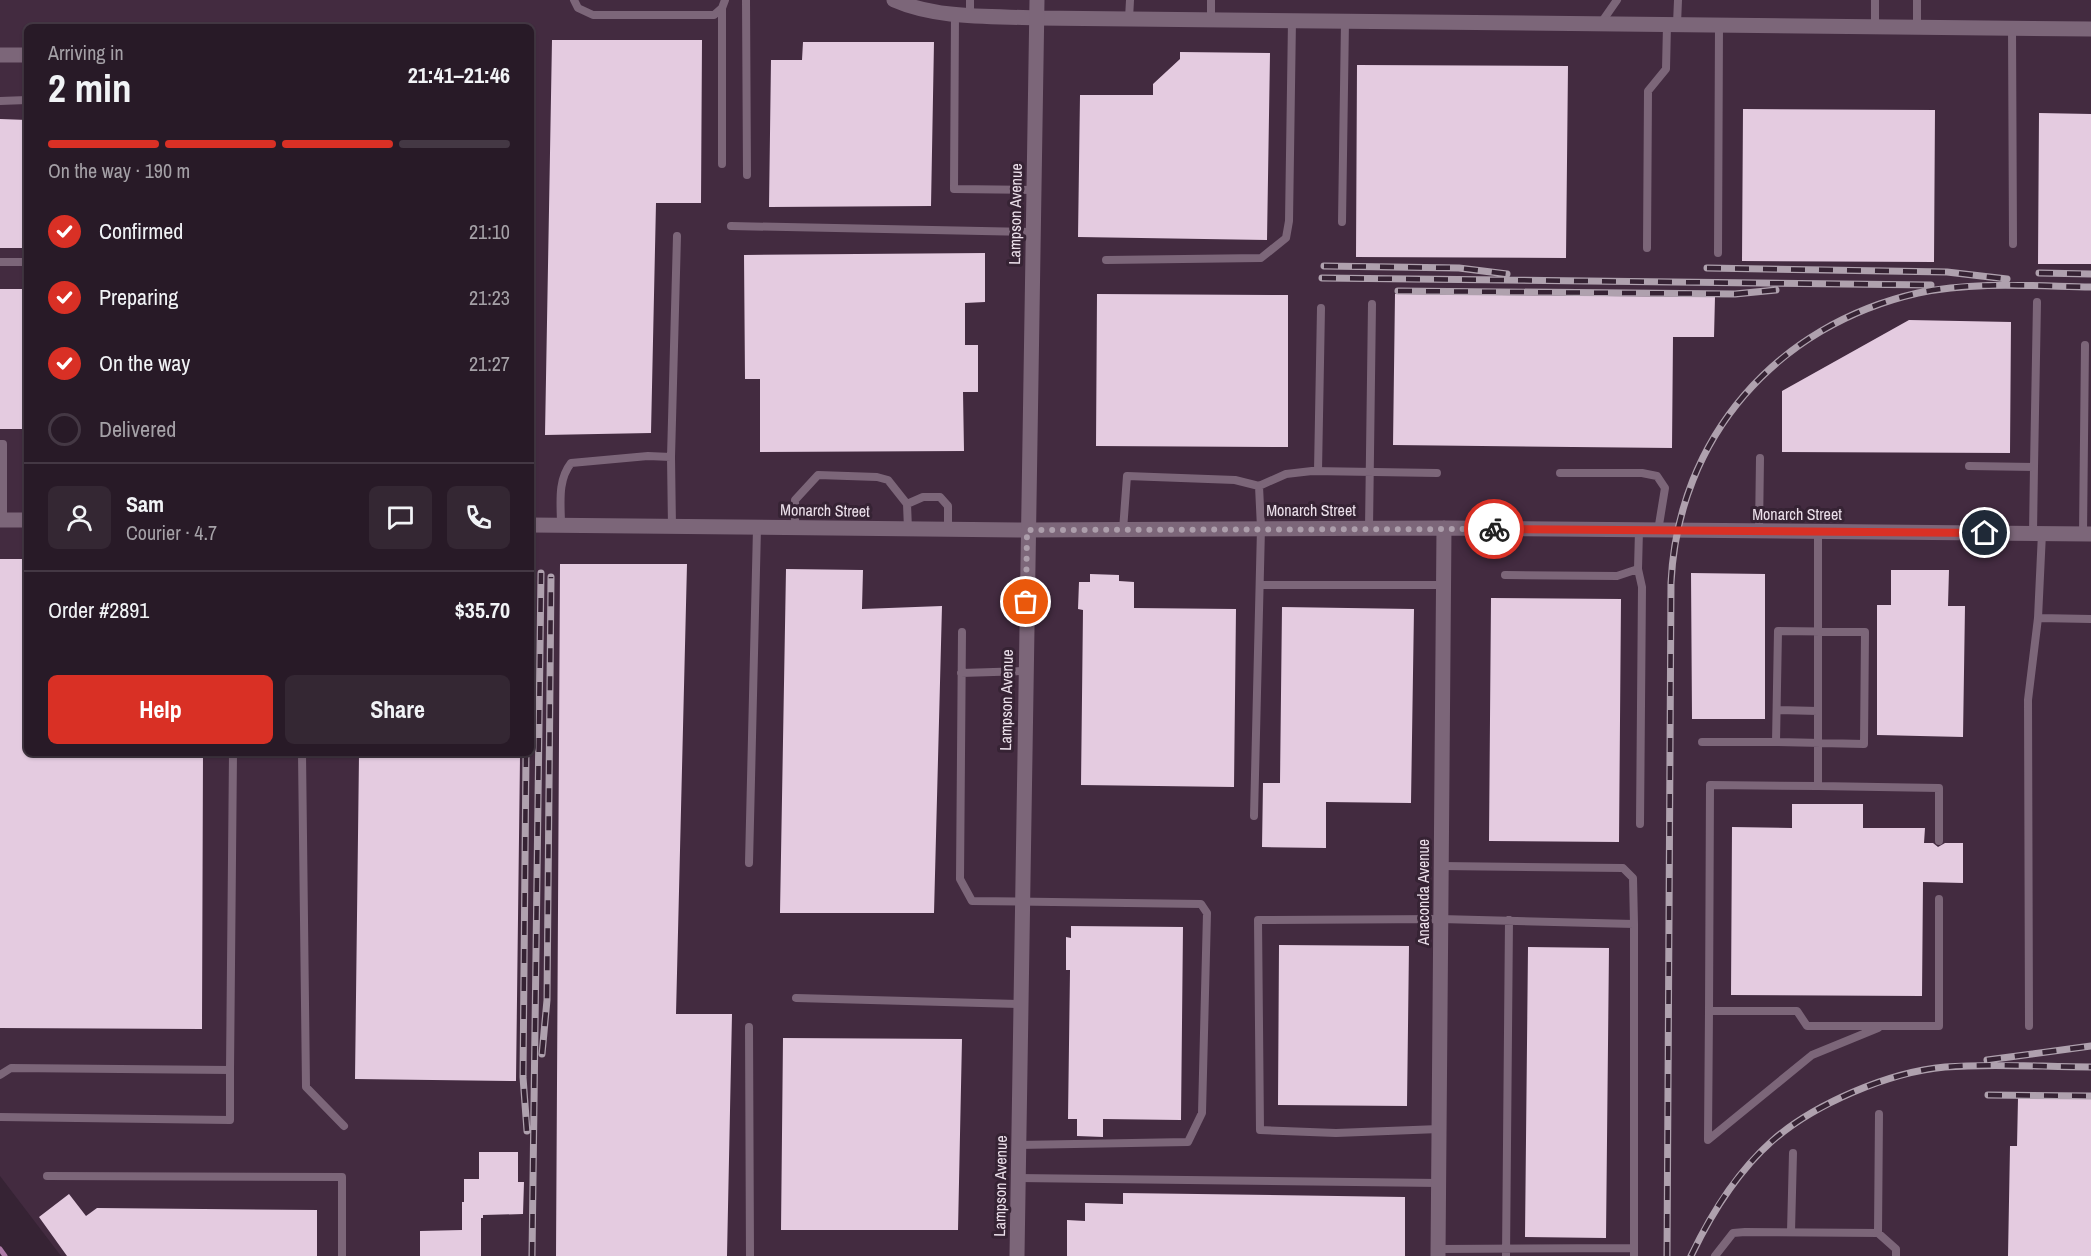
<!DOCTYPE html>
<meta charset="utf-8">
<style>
body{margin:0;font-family:"Archivo Narrow",sans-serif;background:#342733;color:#f1f3f6;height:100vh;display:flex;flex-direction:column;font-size:22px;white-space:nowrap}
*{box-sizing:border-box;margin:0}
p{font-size:20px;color:#a5a1a7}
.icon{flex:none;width:33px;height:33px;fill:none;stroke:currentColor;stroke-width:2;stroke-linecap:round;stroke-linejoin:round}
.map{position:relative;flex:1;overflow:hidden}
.sheet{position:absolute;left:24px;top:24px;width:510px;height:732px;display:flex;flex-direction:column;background:#281a27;border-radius:9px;box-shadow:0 2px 4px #0004,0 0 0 2px #443844}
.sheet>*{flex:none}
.pin{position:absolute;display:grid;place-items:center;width:51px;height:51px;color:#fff;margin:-26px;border:3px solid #fff;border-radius:50%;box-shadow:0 2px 6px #0007}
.courier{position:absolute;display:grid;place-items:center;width:60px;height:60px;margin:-30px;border:4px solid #d93025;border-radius:50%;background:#fff;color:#222;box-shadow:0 2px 8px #0007}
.head em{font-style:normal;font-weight:800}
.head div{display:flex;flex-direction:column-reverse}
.head{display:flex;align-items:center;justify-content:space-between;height:102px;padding:0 24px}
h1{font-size:39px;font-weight:800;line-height:45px}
.bar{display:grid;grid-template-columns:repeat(4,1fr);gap:9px 6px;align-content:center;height:72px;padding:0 24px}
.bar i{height:8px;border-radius:4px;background:#443844}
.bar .current{background:#d93025}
.bar p{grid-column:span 4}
.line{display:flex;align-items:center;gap:15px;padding:0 24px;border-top:2px solid #443844}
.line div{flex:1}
.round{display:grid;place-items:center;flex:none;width:63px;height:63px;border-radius:9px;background:#342733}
ol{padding:0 24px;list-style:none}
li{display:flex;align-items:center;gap:18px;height:66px}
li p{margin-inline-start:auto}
li .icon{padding:6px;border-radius:50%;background:#d93025;color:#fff;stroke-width:4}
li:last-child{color:#a5a1a7}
li i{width:33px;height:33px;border:3px solid #443844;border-radius:50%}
.cta{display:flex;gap:12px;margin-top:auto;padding:12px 24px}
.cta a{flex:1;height:69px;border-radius:9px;background:#d93025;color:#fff;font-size:24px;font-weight:800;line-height:69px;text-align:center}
.cta a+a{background:#342733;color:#f1f3f6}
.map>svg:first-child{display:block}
</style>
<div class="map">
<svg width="2091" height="1256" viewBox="0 0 2091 1256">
<rect width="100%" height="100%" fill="#362334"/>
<path fill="#432b40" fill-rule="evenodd" d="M0,0H2091V1256H61L0,1176ZM27,27H531V753H27Z"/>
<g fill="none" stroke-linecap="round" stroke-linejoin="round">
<path stroke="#ae7ca9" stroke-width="5" d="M0,1249L5,1256"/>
</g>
<path fill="#e4cbe0" d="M552,40H702L701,203H656L651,433L545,435Z
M803,42H934L931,206L769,207L771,60H802Z
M1180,52L1270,53L1267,240L1078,237L1080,95H1153V84L1180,59Z
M1357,65L1568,66L1566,258L1356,257Z
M1743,109L1935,110L1934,262L1742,261Z
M2039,113L2091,114V264H2038Z
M0,119L27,120V248H0Z
M985,253V302L965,303V345H978V392H963L964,451L760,452V379H745L744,255Z
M0,289H27L25,429H0Z
M1097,294L1288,295V447L1096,446Z
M1395,294L1715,297L1714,337H1673L1672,448L1393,445Z
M1909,320L2011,322L2010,453L1782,452V391Z
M0,559H27V753H203L202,1029L0,1028Z
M560,564H687L676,1014H732L727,1256H556Z
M786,569L863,570L862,609L942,606L934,913H780Z
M1891,570H1949L1948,606H1965L1963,737L1877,735V605H1891Z
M1691,573L1765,574V719H1692Z
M1090,574L1119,575V581L1134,582V608L1236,609L1234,787L1081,785L1083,610L1078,609L1079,582H1090Z
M1491,598L1621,599L1619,842L1489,841Z
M1282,607L1414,609L1411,803L1326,802V848L1262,847L1263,783H1280Z
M359,755L520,757L516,1081L355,1079Z
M1792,804H1863V828H1925L1924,843H1933L1938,847L1945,843H1963V883L1923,882L1922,996L1731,995L1732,827L1792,828Z
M1071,926L1183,927L1181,1120L1103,1119V1137L1077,1136V1119H1068L1070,970H1066V937L1071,938Z
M1279,945L1409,946L1407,1106L1278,1105Z
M1528,947L1609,948L1606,1238L1525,1237Z
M783,1038L962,1039L958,1230H781Z
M2018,1098L2091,1099V1256H2008L2010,1146H2017Z
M479,1152H518V1182H524L523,1214L483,1215V1218H481V1256H420V1231L462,1230V1202H464V1179H479Z
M1123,1193L1405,1197V1256H1067V1220L1085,1221V1203L1123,1204Z
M69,1194L86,1216L97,1208L317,1210V1256H67L39,1217Z"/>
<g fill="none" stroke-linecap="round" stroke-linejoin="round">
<path stroke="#7c6679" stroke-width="8" d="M574,0L578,8L593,15H714L722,8L725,0
M746,0L747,175
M955,14L954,189L1033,190
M970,15V0
M1129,19L1130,0
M1211,20V0
M1601,23L1617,0
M1677,24L1678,0
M1875,27V0
M1917,27V0
M2012,28L2013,244
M0,101L27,100
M722,164V8
M1342,222L1345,21
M731,226L1032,232
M1647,248L1648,91L1666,69L1667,25
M1718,253L1719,25
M1106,260L1261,258L1286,238L1289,221L1292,20
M0,262H27
M0,444H3V520
M671,457L677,236
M1969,466L2034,467L2033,533
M2034,467L2037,302
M1318,471L1321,308
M1560,473H1642L1657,476L1665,488L1658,531
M1259,486L1286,474L1312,471L1437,473
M907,504L923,497H940L948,506V529
M561,526C561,504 557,481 571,463L648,456L671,457L672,527
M795,528V500L818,475L877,477L888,480L907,504L908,529
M1369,528L1372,304
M1123,530L1127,476L1235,480L1259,486L1261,528L1254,816
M1759,531L1760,458
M1818,532V786L1710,785L1709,1011H1797L1807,1026H1939V899
M2083,534L2085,345
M1638,569L1642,587L1640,824
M1505,575L1617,576L1638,569L1639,530
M1260,585H1443
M2038,618L2091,619
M1778,631L1865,632L1864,744L1776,742Z
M962,632L960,879L972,901L1201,904L1207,913L1202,1113L1188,1142L1018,1145
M961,673L1025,671
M1777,710L1818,711
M1702,742H1776
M302,753L306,1087L344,1126
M1818,786L1939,788V841
M749,863L757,528
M1441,866L1623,868L1633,878L1634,924
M796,998L1020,1004
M1709,1011L1708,1140L1812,1055L1878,1028
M2029,1026L2028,700L2038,618L2042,533
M749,1027L750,1256
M0,1075L11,1068L230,1070L233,753
M0,1117L230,1120V1070
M1439,1129L1336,1133L1260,1130L1258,920L1441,919L1634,924V1256
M47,1176L342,1177V1256
M1018,1178L1439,1183
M1791,1232L1793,1153
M1878,1233L1879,1114
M1438,1249L1634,1248
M1506,1256L1509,920
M1715,1256L1733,1233L1745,1232L1878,1233L1896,1249V1256"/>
<path stroke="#7c6679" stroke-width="15" d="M894,0C937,19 990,16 1037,18L2091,29
M0,55H27
M0,520H27
M531,525L1027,530L1444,528L2091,534
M1438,1256L1444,528"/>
<path stroke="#7c6679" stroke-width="15" d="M1017,1256L1037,0"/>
<defs>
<path id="rail" d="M1324,266L1459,268L1507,274
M1707,268L1947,272L2007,279
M2039,273L2091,274
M1322,278L1931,285
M1398,291L1735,294L1776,290
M526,753L523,1077L527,1131
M542,1054L547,1000L551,577
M1987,1060L2091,1046
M1988,1095L2091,1096
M532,1256L541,573
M1667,1256L1671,583C1678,437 1777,325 1918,293C1974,281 2034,286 2091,287
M1691,1256C1711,1214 1736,1173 1772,1141C1814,1104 1889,1072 1945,1067C1993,1063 2043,1067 2091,1067"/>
</defs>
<use href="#rail" stroke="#afa1ae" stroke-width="7"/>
<use href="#rail" stroke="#362334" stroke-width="4.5" stroke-dasharray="14" stroke-linecap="butt"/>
</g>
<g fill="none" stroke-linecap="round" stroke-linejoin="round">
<path stroke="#ac9eab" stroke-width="6" stroke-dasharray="0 10.8" d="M1026,602L1027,530L1494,529"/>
<path stroke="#d93025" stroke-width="8" d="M1494,529L1985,533"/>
</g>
<g text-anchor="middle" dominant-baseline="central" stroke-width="6" stroke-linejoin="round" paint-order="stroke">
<g font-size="16" fill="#ece0eb" stroke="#362334">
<text transform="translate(1015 214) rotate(-89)">Lampson Avenue</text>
<text transform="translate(825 510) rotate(1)">Monarch Street</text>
<text x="1311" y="510">Monarch Street</text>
<text x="1797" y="514">Monarch Street</text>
<text transform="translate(1006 700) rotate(-89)">Lampson Avenue</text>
<text transform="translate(1423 892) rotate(-90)">Anaconda Avenue</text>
<text transform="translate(1000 1186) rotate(-89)">Lampson Avenue</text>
</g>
</g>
</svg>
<div class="pin" style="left:1026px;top:602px;background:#ea580c"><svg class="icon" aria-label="bag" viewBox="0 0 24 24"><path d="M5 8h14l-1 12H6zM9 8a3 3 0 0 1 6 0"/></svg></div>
<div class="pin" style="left:1985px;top:533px;background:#1f2937"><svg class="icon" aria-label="home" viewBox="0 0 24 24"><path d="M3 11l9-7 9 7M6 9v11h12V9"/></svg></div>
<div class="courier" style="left:1494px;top:529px"><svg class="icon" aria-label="bike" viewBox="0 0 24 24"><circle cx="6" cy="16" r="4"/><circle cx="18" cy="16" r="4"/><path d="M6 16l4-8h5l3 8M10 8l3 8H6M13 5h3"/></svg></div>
<section class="sheet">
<div class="head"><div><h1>2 min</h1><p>Arriving in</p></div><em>21:41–21:46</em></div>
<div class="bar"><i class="current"></i><i class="current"></i><i class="current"></i><i></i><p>On the way · 190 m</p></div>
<ol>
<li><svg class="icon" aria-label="check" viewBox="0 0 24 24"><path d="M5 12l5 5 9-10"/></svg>Confirmed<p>21:10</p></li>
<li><svg class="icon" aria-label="check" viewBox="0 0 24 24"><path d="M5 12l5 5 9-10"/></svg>Preparing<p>21:23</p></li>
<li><svg class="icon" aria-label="check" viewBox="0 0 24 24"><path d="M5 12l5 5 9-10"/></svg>On the way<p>21:27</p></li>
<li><i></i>Delivered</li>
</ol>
<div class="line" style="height:108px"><a class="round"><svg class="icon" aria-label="person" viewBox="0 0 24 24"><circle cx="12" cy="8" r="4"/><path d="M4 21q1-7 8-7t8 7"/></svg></a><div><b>Sam</b><p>Courier · 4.7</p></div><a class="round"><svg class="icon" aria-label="chat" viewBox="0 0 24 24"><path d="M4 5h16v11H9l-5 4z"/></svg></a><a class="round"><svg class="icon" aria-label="phone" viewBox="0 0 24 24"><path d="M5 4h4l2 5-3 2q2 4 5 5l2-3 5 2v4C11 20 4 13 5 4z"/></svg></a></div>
<div class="line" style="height:78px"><div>Order #2891</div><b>$35.70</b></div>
<div class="cta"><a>Help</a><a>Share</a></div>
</section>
</div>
